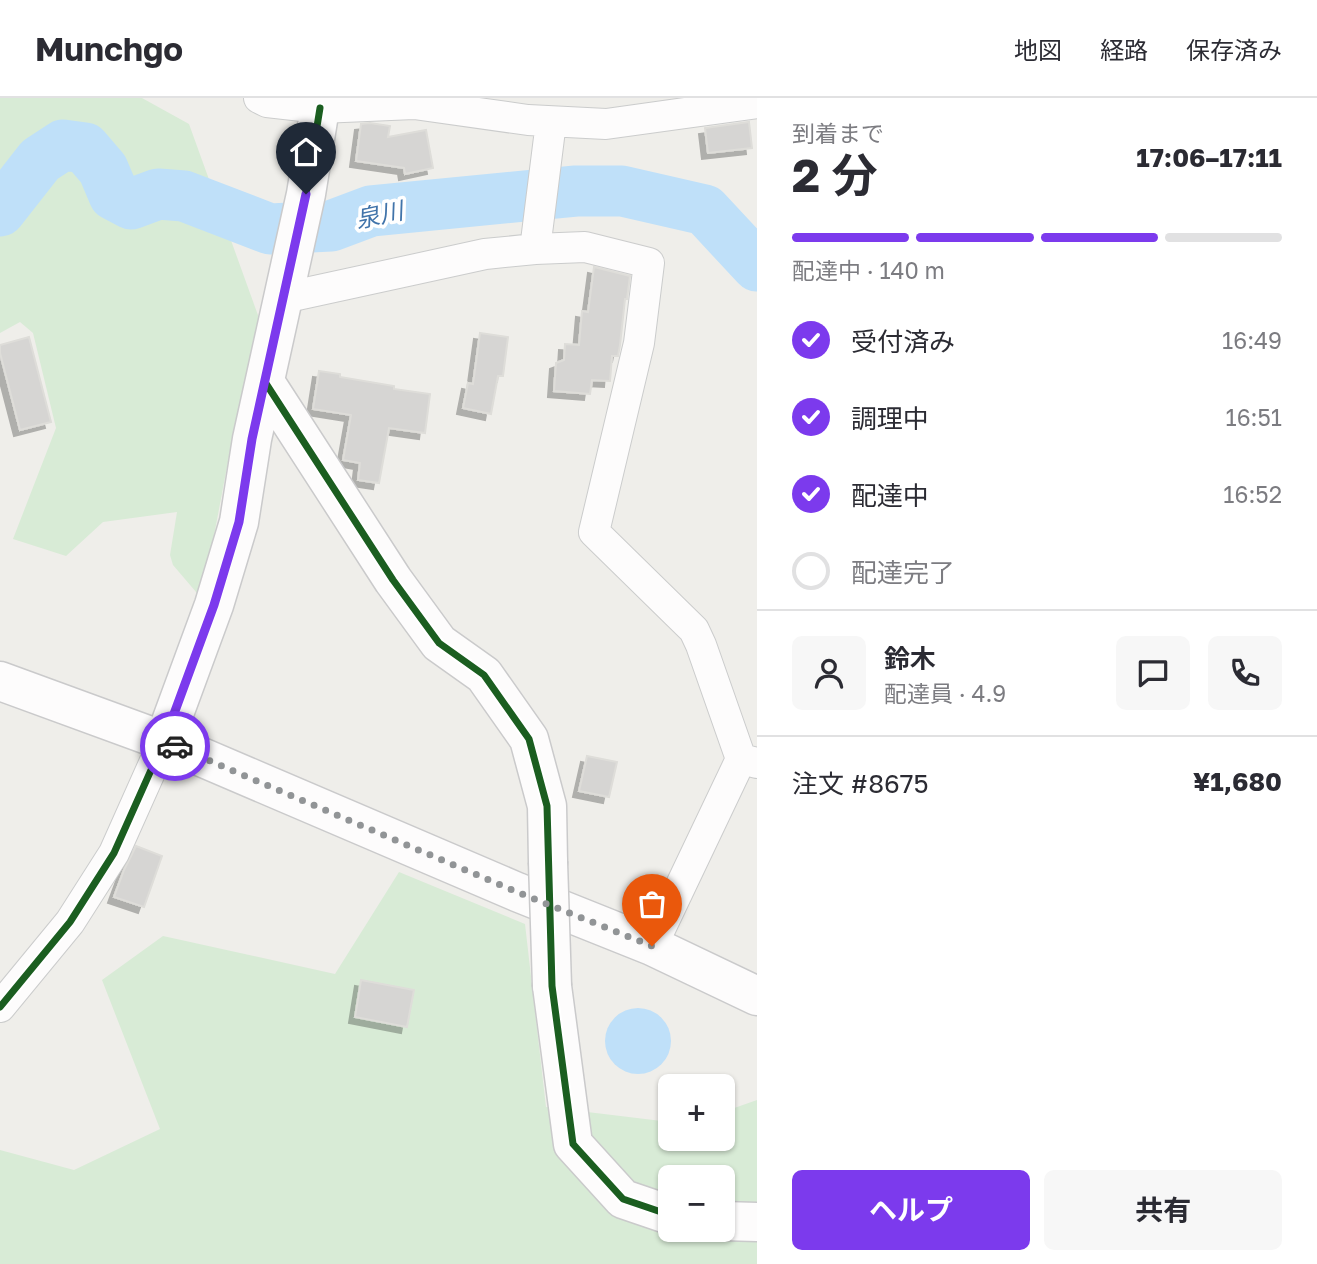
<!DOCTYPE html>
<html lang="ja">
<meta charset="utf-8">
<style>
body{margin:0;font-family:"Golos Text","Noto Sans JP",sans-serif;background:#f7f7f7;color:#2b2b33;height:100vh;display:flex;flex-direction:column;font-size:26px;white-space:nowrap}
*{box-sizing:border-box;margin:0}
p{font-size:23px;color:#7c7c81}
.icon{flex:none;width:38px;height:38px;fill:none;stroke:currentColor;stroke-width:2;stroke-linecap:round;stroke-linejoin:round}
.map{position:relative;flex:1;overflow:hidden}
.details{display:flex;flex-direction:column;background:#fff;width:560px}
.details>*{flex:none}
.buttons{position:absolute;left:658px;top:976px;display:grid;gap:14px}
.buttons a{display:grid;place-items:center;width:77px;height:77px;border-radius:10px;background:#fff;box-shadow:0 2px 5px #0004;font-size:35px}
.pin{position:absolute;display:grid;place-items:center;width:60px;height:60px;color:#fff;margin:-72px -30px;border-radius:50% 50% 50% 0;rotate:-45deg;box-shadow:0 0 7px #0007}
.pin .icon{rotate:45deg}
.courier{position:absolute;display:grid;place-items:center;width:70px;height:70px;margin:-35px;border:5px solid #7c3aed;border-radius:50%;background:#fff;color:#222;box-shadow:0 2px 9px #0007}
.overview em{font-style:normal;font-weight:700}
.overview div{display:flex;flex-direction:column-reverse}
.overview{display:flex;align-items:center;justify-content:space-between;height:119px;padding:0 35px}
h1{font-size:46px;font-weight:700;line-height:52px}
.bar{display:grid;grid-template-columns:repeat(4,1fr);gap:10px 7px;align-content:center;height:84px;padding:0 35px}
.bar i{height:9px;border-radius:5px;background:#e1e1e2}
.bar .selected{background:#7c3aed}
.bar p{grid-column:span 4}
.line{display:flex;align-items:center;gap:18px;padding:0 35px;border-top:2px solid #e1e1e2}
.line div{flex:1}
.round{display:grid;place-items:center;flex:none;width:74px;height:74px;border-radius:10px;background:#f7f7f7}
ol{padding:0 35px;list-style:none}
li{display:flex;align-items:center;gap:21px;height:77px}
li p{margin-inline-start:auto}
li .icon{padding:7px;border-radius:50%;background:#7c3aed;color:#fff;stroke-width:4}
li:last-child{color:#7c7c81}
li i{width:38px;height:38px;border:4px solid #e1e1e2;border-radius:50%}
.action{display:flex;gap:14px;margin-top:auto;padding:14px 35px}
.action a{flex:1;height:80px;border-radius:10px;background:#7c3aed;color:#fff;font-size:28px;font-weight:700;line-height:80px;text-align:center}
.action a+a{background:#f7f7f7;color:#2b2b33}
header{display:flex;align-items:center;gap:42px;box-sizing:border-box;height:98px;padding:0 35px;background:#fff;border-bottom:2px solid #e1e1e2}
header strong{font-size:33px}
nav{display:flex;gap:38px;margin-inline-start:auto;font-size:24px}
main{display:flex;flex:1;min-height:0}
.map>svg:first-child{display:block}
</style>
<header>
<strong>Munchgo</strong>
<nav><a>地図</a><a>経路</a><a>保存済み</a></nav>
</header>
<main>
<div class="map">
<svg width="757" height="1166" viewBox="0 0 757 1166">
<defs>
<filter id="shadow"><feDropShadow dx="-6" dy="6" stdDeviation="0" flood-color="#0004"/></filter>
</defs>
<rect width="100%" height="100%" fill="#efeeea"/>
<path fill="#d8ebd6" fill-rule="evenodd" d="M0,0H142L189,26L259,220L237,316L202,501L173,467L170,457L177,414L103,424L66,458L13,441L56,330L33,235L20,224L0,235Z
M399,774L525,826L546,1009L670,1024V1041H723V1014L757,1002V1166H0V1052L74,1072L160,1031L102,882L163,838L335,876ZM670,1080H723V1132H670Z"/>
<path fill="#bfe0f9" d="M605 943a33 33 0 1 1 66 0a33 33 0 1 1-66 0Z"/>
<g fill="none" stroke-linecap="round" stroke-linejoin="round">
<path stroke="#bfe0f9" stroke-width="51" d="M0,113L40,62L63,47L85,50L103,71L114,97L131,106L158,96L184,98L270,131L331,128L371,113L576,93H622L705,112L757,168"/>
</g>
<path fill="#d6d5d3" stroke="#deddd9" stroke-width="2" filter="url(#shadow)" d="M749,24L752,50L708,55L705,30Z
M370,25L390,28L388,39L426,32L433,70L405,76L404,70L356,63L361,26Z
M594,169L630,178L627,201H625L620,247L618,258H612L610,283L592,282L590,296L554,293L556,265L564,262L565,246L579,247L582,213L588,214Z
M480,235L508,239L503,278H498L491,316L463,310L468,285L473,286Z
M29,239L51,324L20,332L0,255V247Z
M319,273L340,276V279L394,288V291L430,296L425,335L389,330L379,385L358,382L360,365L343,362L351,317L313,311Z
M587,658L617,664L609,699L579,693Z
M136,748L162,758L144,809L114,799L124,772Z
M361,882L414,892L407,929L355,919Z"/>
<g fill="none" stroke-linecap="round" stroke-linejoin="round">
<defs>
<path id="street" d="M259,0L267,4L320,10L414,6L528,22L606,26L757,5
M535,151L551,24
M283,200L485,156L535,151L585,149L649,165L639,245L594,434L694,532L701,547L741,661L757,665
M652,848L741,661
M0,909L70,824L114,755L164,643"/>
<path id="secondary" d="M265,284L393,482L439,545L484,577L529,641L547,708L548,764
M0,583L164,643L517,794L652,848L757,898
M164,643L214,507L239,424L252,341L306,96L320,10
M552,888L573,1046L623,1101L670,1117
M723,1123L757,1124"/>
</defs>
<use href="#street" stroke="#cbcccc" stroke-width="32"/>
<use href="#secondary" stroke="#cacacb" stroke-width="41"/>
<use href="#street" stroke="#fdfcfc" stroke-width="30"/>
<use href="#secondary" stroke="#fdfcfc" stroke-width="38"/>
<defs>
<path id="secondary-bridge" d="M548,764L552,888"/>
</defs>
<use href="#secondary-bridge" stroke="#cacacb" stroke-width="41" stroke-linecap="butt"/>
<use href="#secondary-bridge" stroke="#fdfcfc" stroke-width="38"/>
<defs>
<path id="cycleway" d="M265,284L393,482L439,545L484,577L529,641L547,708L552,888L573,1046L623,1101L670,1117
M0,909L70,824L114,755L164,643L214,507L239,424L252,341L306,96L320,10"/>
</defs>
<use href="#cycleway" stroke="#fff" stroke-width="11"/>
<use href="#cycleway" stroke="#1b5e20" stroke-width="7"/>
</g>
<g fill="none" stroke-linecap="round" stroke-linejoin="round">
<path stroke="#919496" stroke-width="7" stroke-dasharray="0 12.6" d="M175,648L517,794L652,848"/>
<path stroke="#7c3aed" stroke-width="9" d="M175,648L164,643L214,507L239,424L252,341L306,96"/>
</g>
<g text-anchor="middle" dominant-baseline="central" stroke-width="7" stroke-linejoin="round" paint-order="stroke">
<g font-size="24" font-style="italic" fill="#4174aa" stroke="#fff">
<text transform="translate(379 116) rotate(-12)">泉川</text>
</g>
</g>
</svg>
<div class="buttons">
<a>+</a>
<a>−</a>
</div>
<div class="pin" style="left:652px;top:848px;background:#ea580c"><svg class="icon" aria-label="bag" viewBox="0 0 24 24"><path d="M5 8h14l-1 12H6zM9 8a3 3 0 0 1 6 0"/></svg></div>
<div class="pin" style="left:306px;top:96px;background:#1f2937"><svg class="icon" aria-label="home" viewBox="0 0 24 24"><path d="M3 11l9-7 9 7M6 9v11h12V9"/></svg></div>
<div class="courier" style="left:175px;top:648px"><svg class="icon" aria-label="car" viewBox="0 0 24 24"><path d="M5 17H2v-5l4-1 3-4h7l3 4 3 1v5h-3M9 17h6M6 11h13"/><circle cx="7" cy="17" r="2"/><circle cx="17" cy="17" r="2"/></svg></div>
</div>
<section class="details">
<div class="overview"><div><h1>2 分</h1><p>到着まで</p></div><em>17:06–17:11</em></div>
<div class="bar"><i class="selected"></i><i class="selected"></i><i class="selected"></i><i></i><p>配達中 · 140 m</p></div>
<ol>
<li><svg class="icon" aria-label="check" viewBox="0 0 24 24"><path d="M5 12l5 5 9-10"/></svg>受付済み<p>16:49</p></li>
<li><svg class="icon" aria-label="check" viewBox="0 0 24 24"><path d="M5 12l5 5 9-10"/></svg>調理中<p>16:51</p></li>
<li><svg class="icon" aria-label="check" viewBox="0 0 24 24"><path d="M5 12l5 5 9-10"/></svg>配達中<p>16:52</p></li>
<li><i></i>配達完了</li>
</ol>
<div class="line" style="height:126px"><a class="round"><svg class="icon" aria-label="person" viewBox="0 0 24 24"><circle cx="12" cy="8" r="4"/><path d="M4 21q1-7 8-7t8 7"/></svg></a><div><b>鈴木</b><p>配達員 · 4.9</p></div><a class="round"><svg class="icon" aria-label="chat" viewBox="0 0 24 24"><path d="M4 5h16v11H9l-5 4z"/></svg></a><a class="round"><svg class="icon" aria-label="phone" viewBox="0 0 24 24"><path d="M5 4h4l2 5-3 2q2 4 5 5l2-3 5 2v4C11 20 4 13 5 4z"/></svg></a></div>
<div class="line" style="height:91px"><div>注文 #8675</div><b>¥1,680</b></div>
<div class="action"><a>ヘルプ</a><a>共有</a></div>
</section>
</main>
